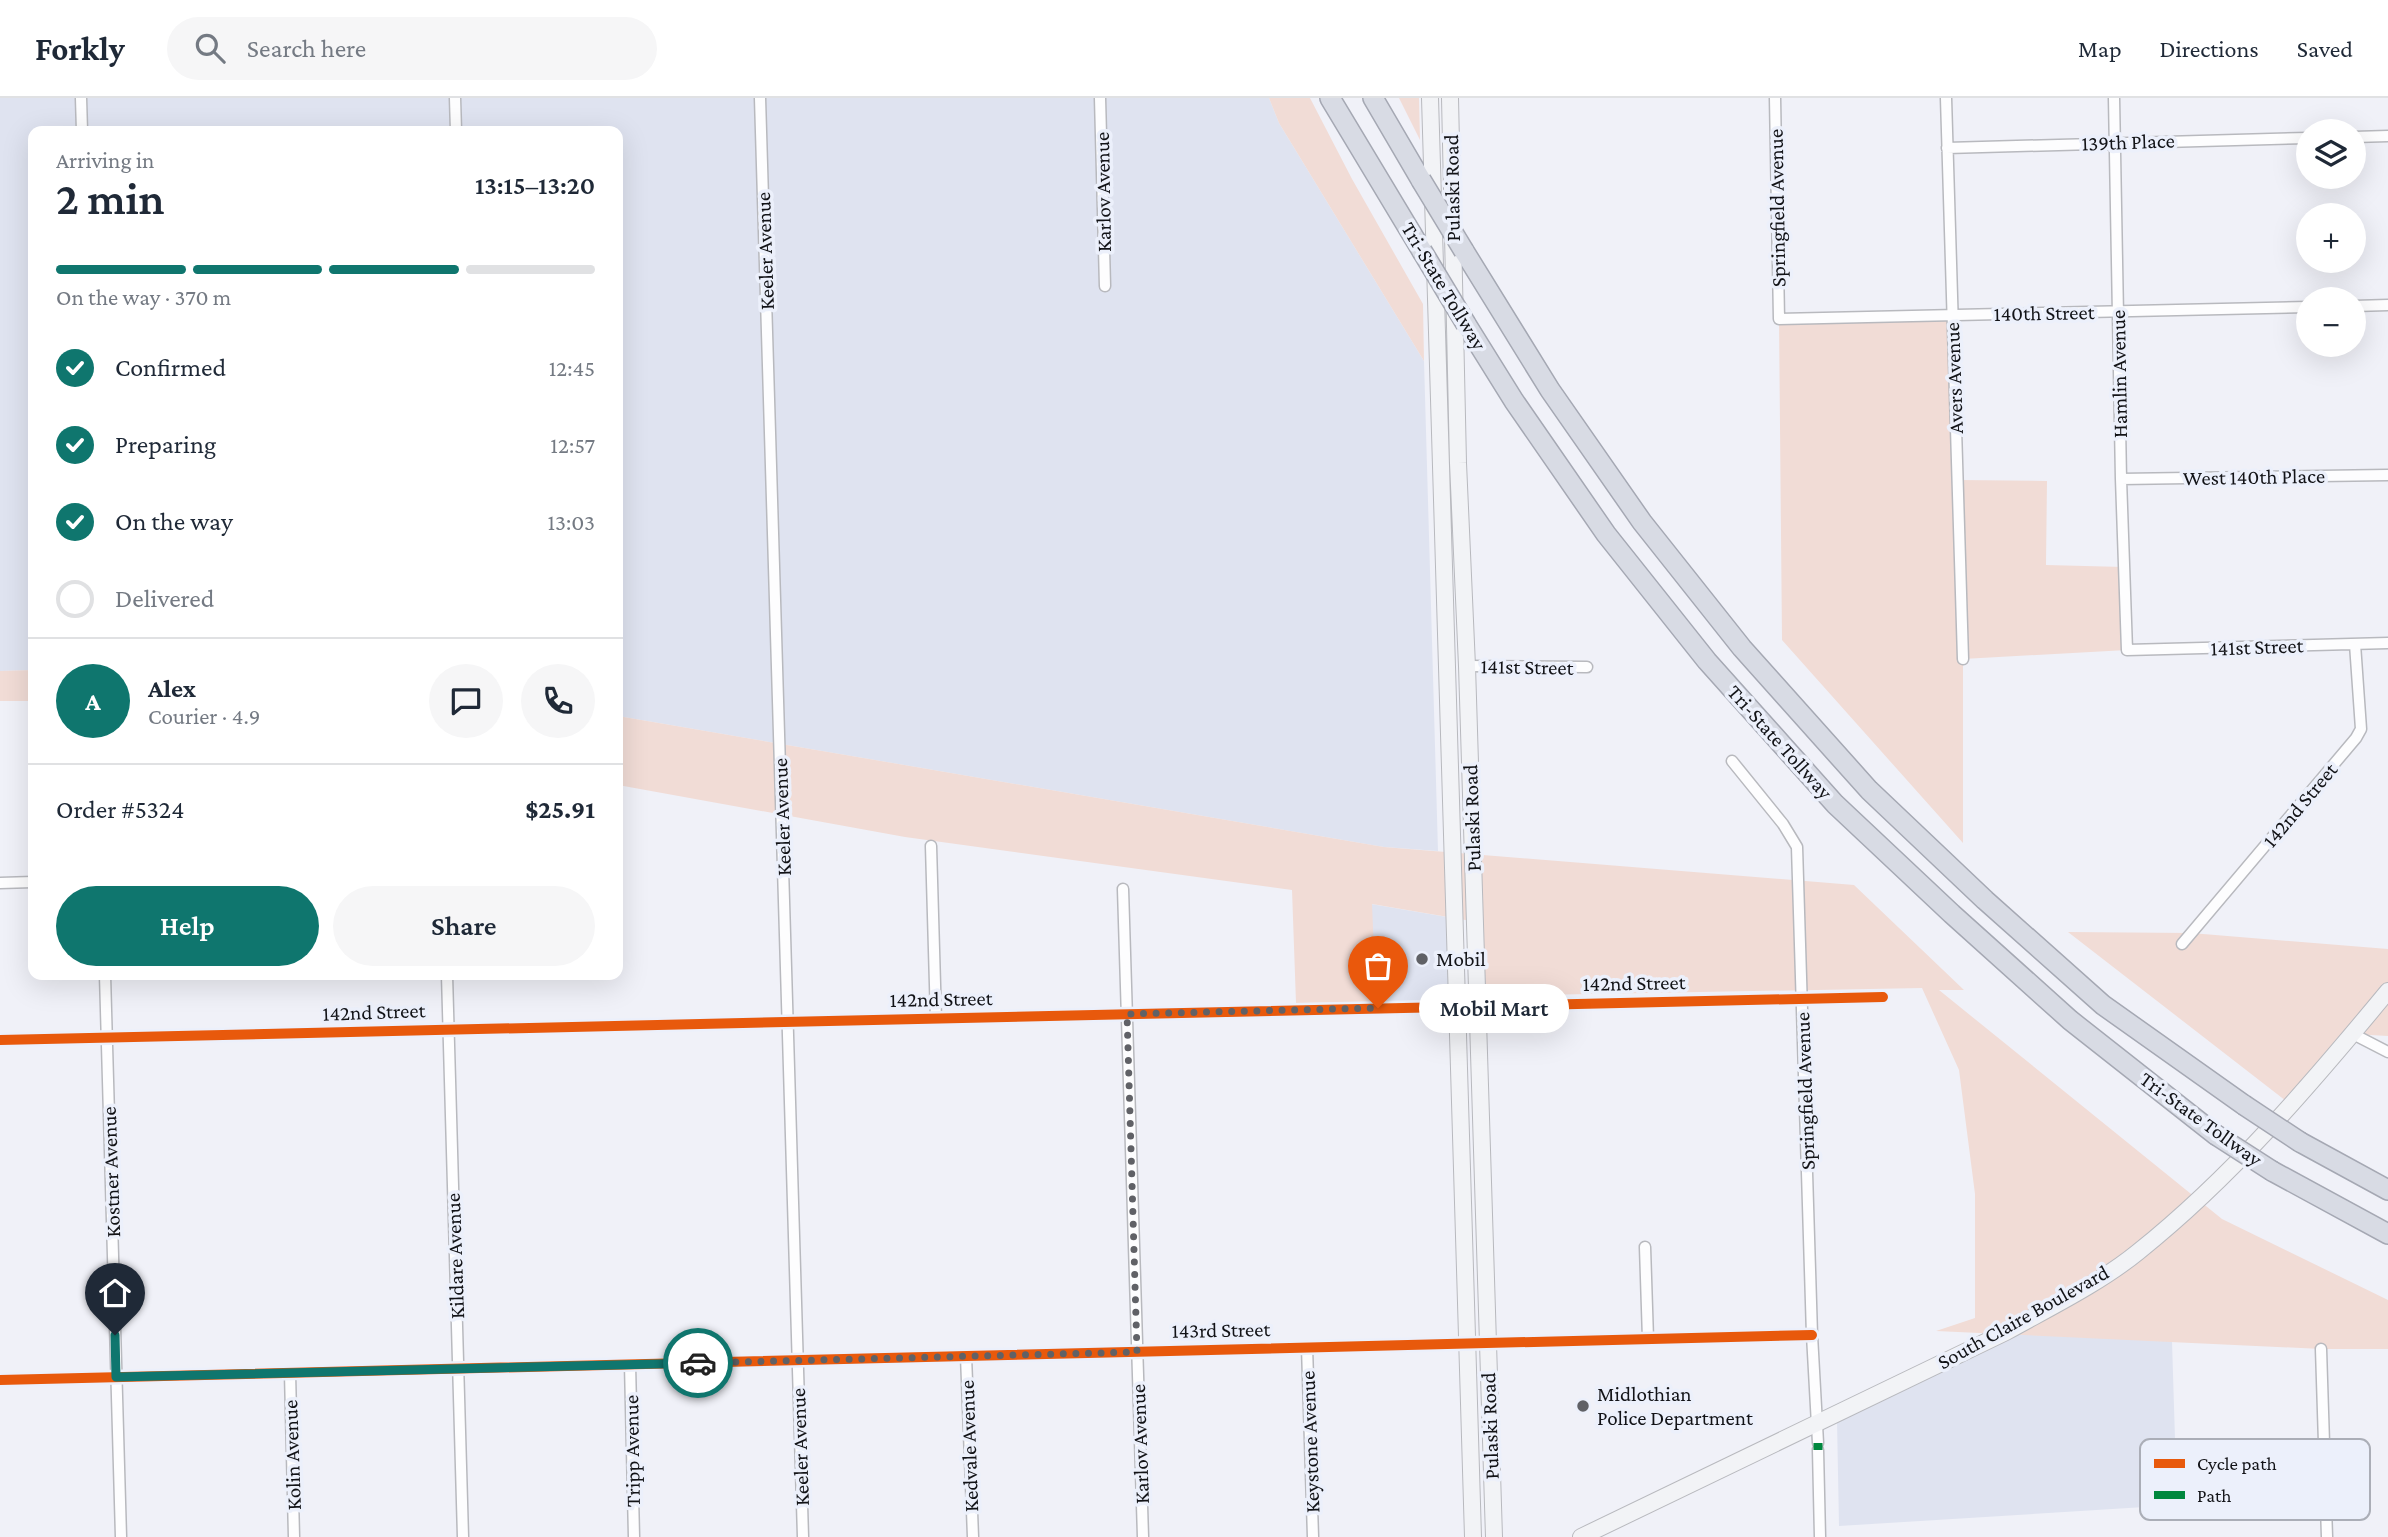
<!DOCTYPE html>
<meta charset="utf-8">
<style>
body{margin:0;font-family:"Crimson Pro",serif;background:#f6f6f7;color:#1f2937;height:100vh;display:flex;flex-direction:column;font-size:26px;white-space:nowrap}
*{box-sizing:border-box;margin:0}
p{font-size:23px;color:#747a83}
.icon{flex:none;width:38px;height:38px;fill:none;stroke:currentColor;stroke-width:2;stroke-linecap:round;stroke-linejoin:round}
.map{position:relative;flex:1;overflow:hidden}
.details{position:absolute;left:28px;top:28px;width:595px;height:854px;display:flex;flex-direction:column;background:#fff;border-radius:14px;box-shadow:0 7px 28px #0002}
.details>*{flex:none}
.fabs{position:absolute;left:2296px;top:21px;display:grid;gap:14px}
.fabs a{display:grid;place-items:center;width:70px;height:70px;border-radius:50%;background:#fff;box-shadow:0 7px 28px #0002;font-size:35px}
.pin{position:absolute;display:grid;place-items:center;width:60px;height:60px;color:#fff;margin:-72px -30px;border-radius:50% 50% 50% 0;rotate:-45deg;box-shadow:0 0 7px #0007}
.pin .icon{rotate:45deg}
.courier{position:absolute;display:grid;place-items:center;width:70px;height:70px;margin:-35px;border:5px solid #0f766e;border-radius:50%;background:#fff;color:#222;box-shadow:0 2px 9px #0007}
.bubble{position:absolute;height:49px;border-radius:24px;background:#fff;box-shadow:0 7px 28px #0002;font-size:23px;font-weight:600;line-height:49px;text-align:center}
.summary em{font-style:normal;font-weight:600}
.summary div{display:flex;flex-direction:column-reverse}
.summary{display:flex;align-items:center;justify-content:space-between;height:119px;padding:0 28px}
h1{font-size:46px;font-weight:600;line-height:52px}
.bar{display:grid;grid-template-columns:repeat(4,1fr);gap:10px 7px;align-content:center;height:84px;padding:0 28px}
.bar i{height:9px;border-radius:5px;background:#e0e1e3}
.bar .selected{background:#0f766e}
.bar p{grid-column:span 4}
.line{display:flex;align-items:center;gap:18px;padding:0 28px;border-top:2px solid #e0e1e3}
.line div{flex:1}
.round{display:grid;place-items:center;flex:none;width:74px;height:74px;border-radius:37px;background:#f6f6f7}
ol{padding:0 28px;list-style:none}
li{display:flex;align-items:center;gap:21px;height:77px}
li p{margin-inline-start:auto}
li .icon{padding:7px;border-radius:50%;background:#0f766e;color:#fff;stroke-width:4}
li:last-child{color:#747a83}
li i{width:38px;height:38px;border:4px solid #e0e1e3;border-radius:50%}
.button{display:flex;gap:14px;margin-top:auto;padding:14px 28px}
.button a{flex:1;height:80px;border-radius:42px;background:#0f766e;color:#fff;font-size:28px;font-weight:600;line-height:80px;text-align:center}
.button a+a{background:#f6f6f7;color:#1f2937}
header{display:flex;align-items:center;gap:42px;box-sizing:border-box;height:98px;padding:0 35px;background:#fff;border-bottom:2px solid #e0e1e3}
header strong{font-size:33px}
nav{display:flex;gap:38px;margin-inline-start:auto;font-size:24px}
.search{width:490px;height:63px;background:#f6f6f7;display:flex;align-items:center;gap:18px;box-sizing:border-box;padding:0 24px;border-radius:38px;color:#747a83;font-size:26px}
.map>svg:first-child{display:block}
</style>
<header>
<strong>Forkly</strong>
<div class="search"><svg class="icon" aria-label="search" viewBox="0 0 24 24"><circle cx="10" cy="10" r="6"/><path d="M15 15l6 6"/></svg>Search here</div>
<nav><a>Map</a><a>Directions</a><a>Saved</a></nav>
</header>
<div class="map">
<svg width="2388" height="1439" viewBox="0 0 2388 1439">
<rect width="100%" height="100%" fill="#f0f1f8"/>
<path fill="#dfe3f0" d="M0,0H1269L1279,25L1424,263L1438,753L1384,749L618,618V33H33V572L0,573Z
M1371,806L1447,819L1448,892L1433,902L1376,904Z
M2011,1236L2172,1243L2177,1407L1839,1428L1837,1322Z"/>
<path fill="#f1dcd6" d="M1269,0H1310L1352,81L1423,206L1424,263L1279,25Z
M1399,0H1419L1420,42Z
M1952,217L1958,382L2047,383L2046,467L2124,469L2127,552L1963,561V745L1782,542L1779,221Z
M33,572V603H0V573Z
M618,618L1384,749L1854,787L1964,892H1939L2222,1121L2388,1202V1251H2321L1936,1233L1975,1220V1096L1959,972L1922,890L1486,898L1483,825L1372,806L1376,904L1296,905L1292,792L905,739L618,687Z
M2068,834L2191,835L2388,851V938L2353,936L2290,1006Z"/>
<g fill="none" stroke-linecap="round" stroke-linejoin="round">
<defs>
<path id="street" d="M81,0L82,33
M455,0L456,33
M760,0L803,1439
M1100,0L1105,188
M1775,0L1779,221L2308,209
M1946,0L1963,561
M2114,0L2121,381L2127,552L2388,545
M2354,39L2388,38
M1947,50L2308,40
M2354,208L2388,207
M2121,381L2388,377
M1467,568L1587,569
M1732,663L1783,726L1797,749L1812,1237L1818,1345
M931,748L936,921
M0,785L33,784
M1123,791L1143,1439
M2182,846L2356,640L2361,631L2355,546
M105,877L121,1439
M447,877L463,1439
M2353,936L2388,954
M0,942L1883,899
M1645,1149L1648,1241
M1307,1249L1313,1439
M2321,1251L2327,1439
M966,1258L973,1439
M630,1266L634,1439
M290,1275L294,1439
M0,1282L1812,1237
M1818,1352L1820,1439"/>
<path id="secondary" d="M1430,0L1473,1439
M1450,0L1458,365L1467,568L1494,1439
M1581,1439L2006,1234C2049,1210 2100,1185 2138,1154C2232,1079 2312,985 2388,893"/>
<path id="highway" d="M1330,0L1422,153
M1373,0L1421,82
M1464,153L1550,292L1642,424L1742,550L1869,692L1985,802L2103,907L2244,1007
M1466,226L1514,303L1606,436L1707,563L1835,706L1952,816L2070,922L2216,1037
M2300,1044L2388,1092
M2272,1073L2388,1136"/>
</defs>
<use href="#street" stroke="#b8b9be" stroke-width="13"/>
<use href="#secondary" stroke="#b8b9be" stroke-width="18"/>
<use href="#highway" stroke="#a5a8b3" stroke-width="22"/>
<use href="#street" stroke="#fdfdfe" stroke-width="10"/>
<use href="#secondary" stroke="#f2f3f6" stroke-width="16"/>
<use href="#highway" stroke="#d8dbe4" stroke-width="19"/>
<defs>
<path id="highway-bridge" d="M1421,82L1464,153
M1422,153L1466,226
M2244,1007L2300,1044
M2216,1037L2272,1073"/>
</defs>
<use href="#highway-bridge" stroke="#a5a8b3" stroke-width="22" stroke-linecap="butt"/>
<use href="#highway-bridge" stroke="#d8dbe4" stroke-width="19"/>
<path stroke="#00873e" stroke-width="9" stroke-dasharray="18 9" stroke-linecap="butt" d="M1818,1345V1352"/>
<defs>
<path id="cycleway" d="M0,942L1883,899
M0,1282L1812,1237"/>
</defs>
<use href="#cycleway" stroke="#ecf0fb" stroke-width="15"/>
<use href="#cycleway" stroke="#e8590c" stroke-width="10"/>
</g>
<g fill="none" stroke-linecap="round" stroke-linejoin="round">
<path stroke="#606166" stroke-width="7" stroke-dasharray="0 12.6" d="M698,1265L1137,1254L1127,916L1378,910"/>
<path stroke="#0f766e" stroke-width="9" d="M115,1237L116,1279L698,1265"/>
</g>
<g fill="#606166" stroke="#ecf0fb" stroke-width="2.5">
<circle cx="1422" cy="861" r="7"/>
<circle cx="1583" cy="1308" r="7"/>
</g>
<g text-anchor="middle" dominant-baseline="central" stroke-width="7" stroke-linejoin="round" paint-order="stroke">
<g font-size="21" fill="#121317" stroke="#ecf0fb">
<text transform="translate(2128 44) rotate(-2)">139th Place</text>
<text transform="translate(1452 90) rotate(-91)">Pulaski Road</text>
<text transform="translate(1103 94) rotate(-91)">Karlov Avenue</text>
<text transform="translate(1777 110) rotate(-91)">Springfield Avenue</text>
<text transform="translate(765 153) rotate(-92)">Keeler Avenue</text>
<text transform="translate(1444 188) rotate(59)">Tri-State Tollway</text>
<text transform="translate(2044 215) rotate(-1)">140th Street</text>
<text transform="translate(2119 276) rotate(-91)">Hamlin Avenue</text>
<text transform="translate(1954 280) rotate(-92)">Avers Avenue</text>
<text transform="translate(2254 379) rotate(-1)">West 140th Place</text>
<text transform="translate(2257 549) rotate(-2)">141st Street</text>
<text transform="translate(1527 569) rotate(1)">141st Street</text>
<text transform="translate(1780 644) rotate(48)">Tri-State Tollway</text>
<text transform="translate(2300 707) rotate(-50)">142nd Street</text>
<text transform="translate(782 719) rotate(-92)">Keeler Avenue</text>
<text transform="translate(1472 720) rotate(-92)">Pulaski Road</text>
<text transform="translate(1634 885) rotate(-1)">142nd Street</text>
<text transform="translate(941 901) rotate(-1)">142nd Street</text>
<text transform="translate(374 914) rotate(-2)">142nd Street</text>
<text transform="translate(1805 993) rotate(-92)">Springfield Avenue</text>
<text transform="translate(2201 1021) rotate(36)">Tri-State Tollway</text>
<text transform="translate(111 1074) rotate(-92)">Kostner Avenue</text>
<text transform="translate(455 1158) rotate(-92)">Kildare Avenue</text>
<text transform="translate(2023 1219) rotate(-29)">South Claire Boulevard</text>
<text transform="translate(1221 1232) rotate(-1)">143rd Street</text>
<text transform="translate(1490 1328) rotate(-92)">Pulaski Road</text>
<text transform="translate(1310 1344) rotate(-92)">Keystone Avenue</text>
<text transform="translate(1140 1346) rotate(-92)">Karlov Avenue</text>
<text transform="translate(969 1348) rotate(-92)">Kedvale Avenue</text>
<text transform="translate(800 1349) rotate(-92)">Keeler Avenue</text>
<text transform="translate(632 1353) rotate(-91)">Tripp Avenue</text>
<text transform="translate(292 1357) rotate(-92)">Kolin Avenue</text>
</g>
<g font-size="21" fill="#121317" stroke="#ecf0fb" text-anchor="start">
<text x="1436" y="861">Mobil</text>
<text x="1597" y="1296">Midlothian<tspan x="1597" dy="24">Police Department</tspan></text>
</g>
</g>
<rect x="2140" y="1341" width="230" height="81" rx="10" fill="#ecf0fb" stroke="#abaeb7" stroke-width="2"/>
<rect x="2154" y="1361" width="31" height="9" fill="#e8590c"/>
<rect x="2154" y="1393" width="31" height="8" fill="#00873e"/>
<g font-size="19" fill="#121317">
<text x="2197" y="1372">Cycle path</text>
<text x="2197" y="1404">Path</text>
</g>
</svg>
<div class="fabs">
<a><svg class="icon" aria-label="layers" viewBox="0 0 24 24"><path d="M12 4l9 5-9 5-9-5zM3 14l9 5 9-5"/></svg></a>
<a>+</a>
<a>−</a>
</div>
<div class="pin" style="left:1378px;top:910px;background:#ea580c"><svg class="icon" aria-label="bag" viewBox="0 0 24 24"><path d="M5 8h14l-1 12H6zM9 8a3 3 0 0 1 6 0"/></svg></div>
<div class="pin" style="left:115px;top:1237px;background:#1f2937"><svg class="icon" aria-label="home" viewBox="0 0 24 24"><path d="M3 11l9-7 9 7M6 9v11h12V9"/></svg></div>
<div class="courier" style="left:698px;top:1265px"><svg class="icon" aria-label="car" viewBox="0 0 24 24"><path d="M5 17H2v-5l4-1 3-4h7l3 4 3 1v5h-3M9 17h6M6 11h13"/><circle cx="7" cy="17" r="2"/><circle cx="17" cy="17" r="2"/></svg></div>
<div class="bubble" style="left:1419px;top:886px;width:150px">Mobil Mart</div>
<section class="details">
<div class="summary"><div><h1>2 min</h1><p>Arriving in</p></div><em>13:15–13:20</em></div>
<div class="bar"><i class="selected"></i><i class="selected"></i><i class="selected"></i><i></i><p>On the way · 370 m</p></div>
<ol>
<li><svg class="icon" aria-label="check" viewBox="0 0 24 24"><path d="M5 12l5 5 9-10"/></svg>Confirmed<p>12:45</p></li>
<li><svg class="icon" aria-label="check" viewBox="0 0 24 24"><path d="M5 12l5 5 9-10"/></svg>Preparing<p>12:57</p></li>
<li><svg class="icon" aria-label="check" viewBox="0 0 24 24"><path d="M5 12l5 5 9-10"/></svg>On the way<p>13:03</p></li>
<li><i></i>Delivered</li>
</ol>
<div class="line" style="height:126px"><b class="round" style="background:#0f766e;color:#fff">A</b><div><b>Alex</b><p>Courier · 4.9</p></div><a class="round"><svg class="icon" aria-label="chat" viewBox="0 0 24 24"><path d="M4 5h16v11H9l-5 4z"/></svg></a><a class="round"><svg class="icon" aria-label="phone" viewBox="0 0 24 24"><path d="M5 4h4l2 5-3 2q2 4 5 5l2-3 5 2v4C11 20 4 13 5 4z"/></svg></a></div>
<div class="line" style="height:91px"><div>Order #5324</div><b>$25.91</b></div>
<div class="button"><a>Help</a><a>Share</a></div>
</section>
</div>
